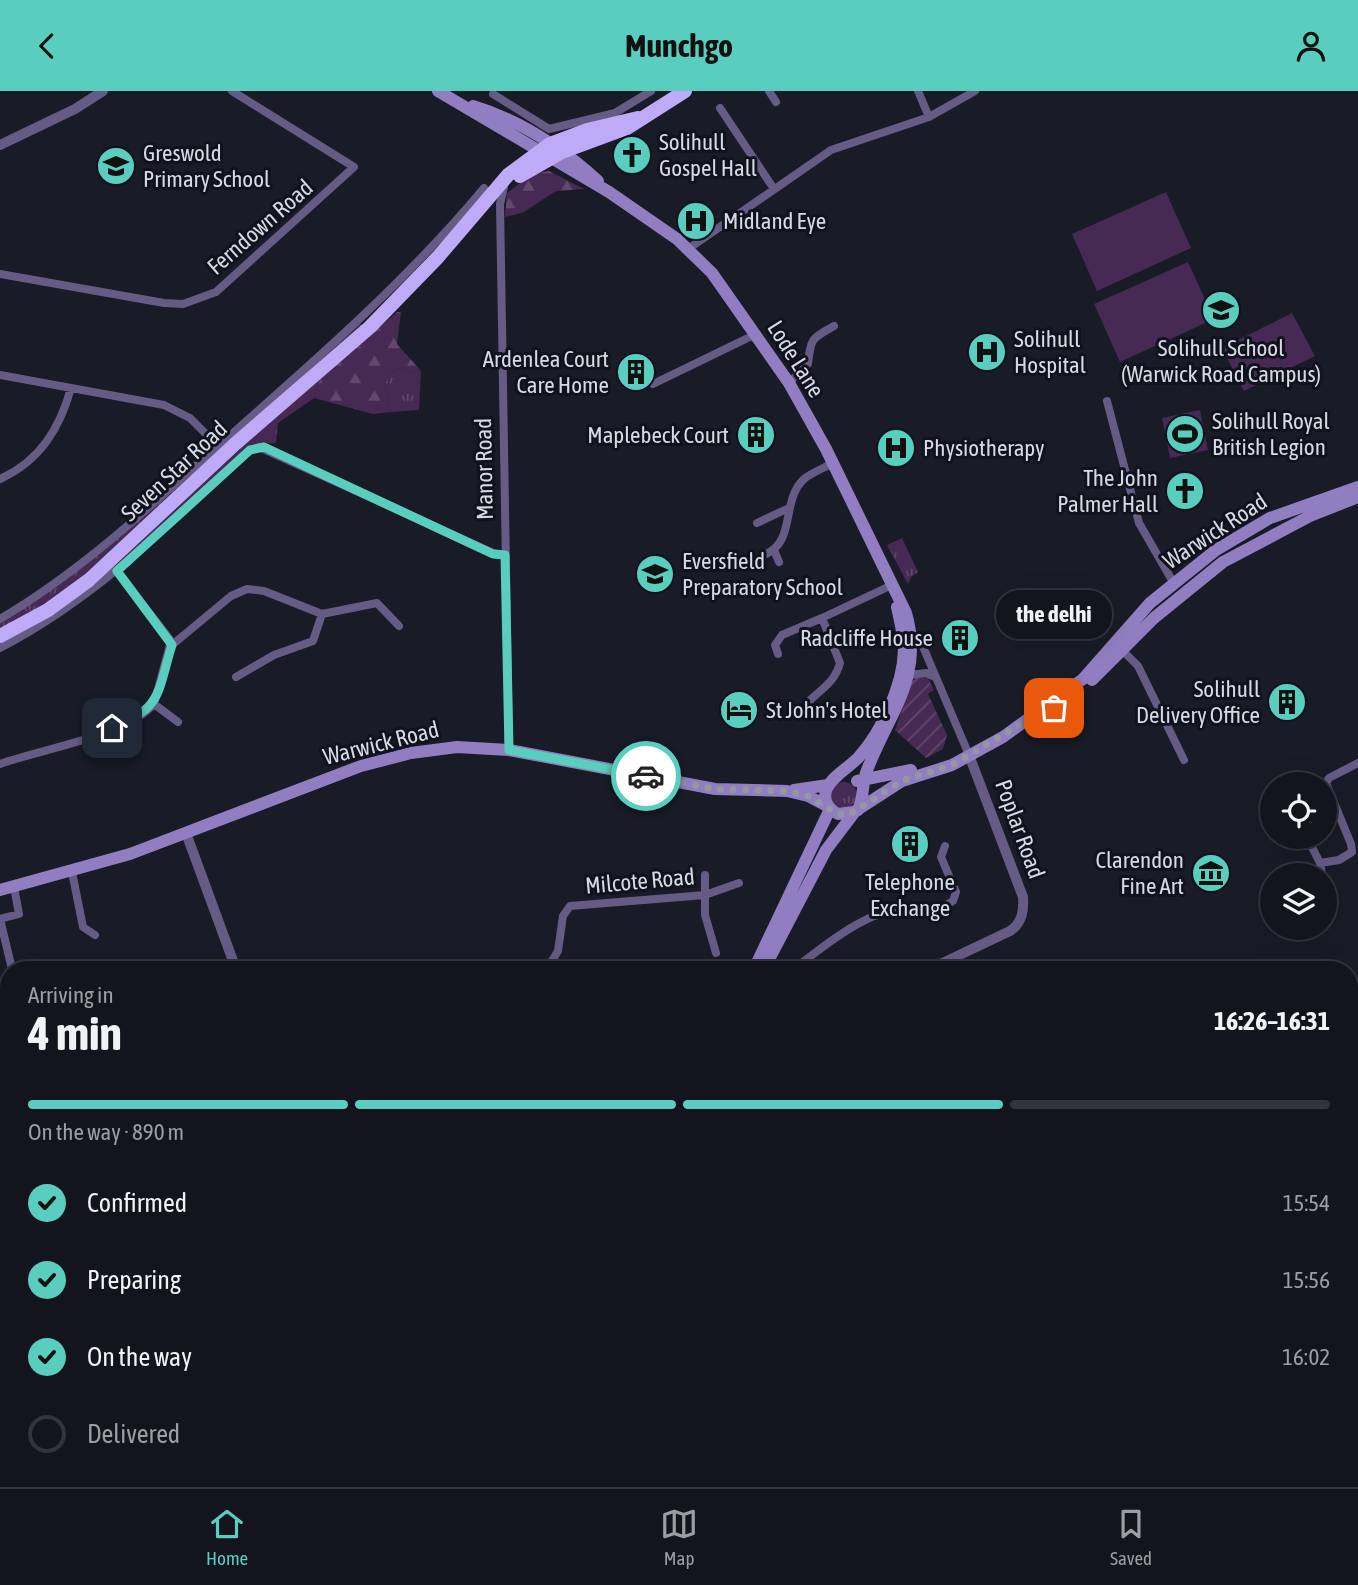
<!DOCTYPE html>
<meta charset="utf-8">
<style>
body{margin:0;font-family:"Asap Condensed",sans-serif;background:#20212a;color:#f1f3f6;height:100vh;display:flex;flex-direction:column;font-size:26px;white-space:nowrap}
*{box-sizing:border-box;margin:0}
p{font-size:23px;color:#9d9ea4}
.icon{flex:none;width:38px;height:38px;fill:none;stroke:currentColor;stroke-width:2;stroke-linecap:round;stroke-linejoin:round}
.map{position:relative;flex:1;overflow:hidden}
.details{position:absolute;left:0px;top:870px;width:1358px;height:527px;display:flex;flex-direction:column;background:#13141d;border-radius:28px 28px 0 0;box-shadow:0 7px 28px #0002,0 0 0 2px #32333b}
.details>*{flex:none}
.fabs{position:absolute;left:1260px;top:681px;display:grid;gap:14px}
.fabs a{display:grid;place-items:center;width:77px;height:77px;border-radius:50%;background:#13141d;box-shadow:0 7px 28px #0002,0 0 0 2px #32333b;font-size:35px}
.pin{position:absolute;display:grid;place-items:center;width:60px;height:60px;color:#fff;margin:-30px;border-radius:14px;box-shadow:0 4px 10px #0006}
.courier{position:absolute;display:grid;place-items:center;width:70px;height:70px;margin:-35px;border:5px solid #59cebe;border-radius:50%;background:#fff;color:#222;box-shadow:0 2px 9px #0007}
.bubble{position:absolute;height:49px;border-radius:24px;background:#13141d;box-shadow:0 7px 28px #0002,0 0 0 2px #32333b;font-size:23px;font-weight:700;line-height:49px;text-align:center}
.overview em{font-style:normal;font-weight:700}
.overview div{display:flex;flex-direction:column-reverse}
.overview{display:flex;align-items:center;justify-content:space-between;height:119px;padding:0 28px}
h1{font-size:46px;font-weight:700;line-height:52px}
.bar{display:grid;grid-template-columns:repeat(4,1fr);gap:10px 7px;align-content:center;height:84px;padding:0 28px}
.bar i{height:9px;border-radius:5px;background:#32333b}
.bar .active{background:#59cebe}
.bar p{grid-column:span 4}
ol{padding:0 28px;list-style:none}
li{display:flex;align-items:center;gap:21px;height:77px}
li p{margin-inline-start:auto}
li .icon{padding:7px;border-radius:50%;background:#59cebe;color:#111;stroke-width:4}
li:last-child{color:#9d9ea4}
li i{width:38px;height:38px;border:4px solid #32333b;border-radius:50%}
header{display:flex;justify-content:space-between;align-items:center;height:91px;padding:0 28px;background:#59cebe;color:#111;font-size:32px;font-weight:700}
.tabs{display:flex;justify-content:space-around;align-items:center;height:98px;border-top:2px solid #32333b;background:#13141d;font-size:19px;color:#9d9ea4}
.tabs a{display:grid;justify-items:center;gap:4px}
.tabs .active{color:#59cebe}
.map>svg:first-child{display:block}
</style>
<header><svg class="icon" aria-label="back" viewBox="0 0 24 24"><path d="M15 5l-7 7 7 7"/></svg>Munchgo<svg class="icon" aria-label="person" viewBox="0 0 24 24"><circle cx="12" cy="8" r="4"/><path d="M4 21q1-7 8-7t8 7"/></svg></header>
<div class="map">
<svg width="1358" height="1396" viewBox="0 0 1358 1396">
<defs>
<pattern id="grass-tufts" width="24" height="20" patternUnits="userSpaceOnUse" patternTransform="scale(1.75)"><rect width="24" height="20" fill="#472a53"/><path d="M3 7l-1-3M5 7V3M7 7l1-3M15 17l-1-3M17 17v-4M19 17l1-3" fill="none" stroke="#61486c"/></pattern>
<pattern id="forest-firs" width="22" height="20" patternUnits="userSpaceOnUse" patternTransform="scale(1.75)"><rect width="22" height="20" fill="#472a53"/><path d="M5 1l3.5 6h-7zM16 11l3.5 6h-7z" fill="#61486c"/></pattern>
<pattern id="garden-furrows" width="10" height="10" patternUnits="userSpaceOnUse" patternTransform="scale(1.75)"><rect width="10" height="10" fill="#472a53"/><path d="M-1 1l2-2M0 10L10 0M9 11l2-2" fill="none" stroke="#61486c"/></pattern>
</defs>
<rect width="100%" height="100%" fill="#191b27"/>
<path fill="url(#grass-tufts)" d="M359,231L363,236L63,503L0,541V531L60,493L110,454Z
M403,276L412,282L421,280L419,319L391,321L385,294L389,283Z
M320,288L314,307L278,332L276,352C246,354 253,347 231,374L110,481L0,555V550L19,541Z
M902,447L918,481L911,486L908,493L887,454Z
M831 704a13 13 0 1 1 26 0a13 13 0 1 1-26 0Z"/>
<path fill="url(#forest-firs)" d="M549,80L584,98L556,100L522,122L505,126L507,102L532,83Z
M397,221H401L397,253L421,280L412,282L403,276L389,283L385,294L391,321L373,323L314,307L320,288Z"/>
<path fill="#472a53" d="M1166,101L1191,157L1097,200L1072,143Z
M1188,171L1214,228L1120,271L1094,213Z
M1292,222L1315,265L1244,300L1222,257Z
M1200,319L1208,359L1170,367L1162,327Z
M737,1388H1102L1104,1396H737Z"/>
<path fill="url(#garden-furrows)" d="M917,586L928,587L934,599L928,603L947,644L943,658L926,667L895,639L912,590Z"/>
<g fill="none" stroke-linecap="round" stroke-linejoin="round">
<path stroke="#26678e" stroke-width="2.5" d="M966,1396L990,1388"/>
<path stroke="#665b85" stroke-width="8" d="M769,0L776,11
M918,0L929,26
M493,3L549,38L615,22L651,0
M720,17L774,98
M504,96L500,113L509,659
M688,158L831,59L929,26L975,0
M0,183L164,212L183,213L216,201L354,76L232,0
M0,284L164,314L190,327L218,355
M789,292L808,273C811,247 811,248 834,235
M653,293L756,243
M1107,310L1139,432L1173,491
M0,388C40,370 60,337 71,297
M757,432L789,417
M774,459L779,471
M766,463C796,450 781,409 804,388C811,382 824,377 833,372
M117,480L171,550L154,613
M0,528C80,481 147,418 217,356C310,274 404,193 484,97
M912,542L921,551L969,664
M172,554L231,505L247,498L264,500L322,523L377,512L399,535
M0,557C96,507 172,431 250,359L259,356L493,462L505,464
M1120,557L1138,575L1184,669
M778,563L775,554L782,544L822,527
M910,584L926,582L935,586
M236,586L274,564L313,550L322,523
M803,622C807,603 833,599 840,572L822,527L892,494
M0,673C40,658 127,645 154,613L178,631
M1307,746L1320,772L1322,784
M1320,772L1339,769L1352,761L1351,753L1326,692L1329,687L1358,672
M72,781L83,836L95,844
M705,784V824L716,862
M12,878L0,828L19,823L14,796
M36,878L52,875
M547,878L558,860L563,825L570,815L705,804L739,792
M794,878C817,860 859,826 888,821C912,817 930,825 953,810L956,801L941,766L945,755
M1349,895L1358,892
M0,994L9,995
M1349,1097L1352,1091L1350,1072L1358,1064
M1349,1281L1358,1279
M465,1396L504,1388"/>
<path stroke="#665b85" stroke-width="10" d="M0,54L75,18L103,0
M186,742L236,878
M930,878L1010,840C1022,832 1024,820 1023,806L969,664
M1349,1100L1358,1105
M0,1168L9,1170
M1349,1213L1358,1206
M1112,1388L1113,1396"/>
<path stroke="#917ec2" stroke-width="12" d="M438,0L609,101L677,148L712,182L789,292L826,358L906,522C925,588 887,624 866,682C862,694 864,706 858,719
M473,15C519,29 563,58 598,90
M897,516C900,530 904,545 904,559C903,595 882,640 858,667C849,676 833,685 827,697C822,708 828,718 838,723L854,721L902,690L952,674L1003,646L1083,588L1150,512L1216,459L1270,427L1358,396
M1092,589L1154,527L1223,471L1310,425L1358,406
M857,690L911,679
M794,699L828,694
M0,799L130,763L361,675L411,662L457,656L509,659L715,698L787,700L808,705L829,716
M754,878L830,718
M764,878L826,759L854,722
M0,1244L9,1239
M561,1396L567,1388"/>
<path stroke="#bfaaf7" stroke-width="14" d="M520,85L562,61L627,37L685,0
M0,545L48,519L89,489L235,353L370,236L438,166L508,84L550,53L587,39L638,27"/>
<path stroke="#777983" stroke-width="2.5" stroke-dasharray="3.5 7" stroke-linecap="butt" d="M0,1308H9
M1349,1352L1358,1354"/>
</g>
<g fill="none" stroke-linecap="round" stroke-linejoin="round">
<path stroke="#9597a1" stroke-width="7" stroke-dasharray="0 12.6" d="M646,685L715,698L787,700L808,705L838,723L848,724L902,690L952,674L1036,624L1054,617"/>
<path stroke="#59cebe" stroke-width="9" d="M112,637C163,617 157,602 172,554L117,480L250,359L264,356L493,463L505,464L509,659L646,685"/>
</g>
<defs>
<symbol id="church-disc" viewBox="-11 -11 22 22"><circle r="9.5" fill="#59cebe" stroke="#10121d"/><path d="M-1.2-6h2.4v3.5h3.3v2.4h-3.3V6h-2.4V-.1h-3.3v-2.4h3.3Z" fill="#111"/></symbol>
<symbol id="school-disc" viewBox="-11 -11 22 22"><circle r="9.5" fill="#59cebe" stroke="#10121d"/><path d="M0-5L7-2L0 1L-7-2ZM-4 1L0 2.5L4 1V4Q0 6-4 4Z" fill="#111"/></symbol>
<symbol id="hospital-disc" viewBox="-11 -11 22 22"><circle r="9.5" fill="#59cebe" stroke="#10121d"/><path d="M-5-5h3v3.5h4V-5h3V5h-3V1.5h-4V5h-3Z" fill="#111"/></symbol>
<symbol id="building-disc" viewBox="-11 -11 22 22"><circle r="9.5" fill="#59cebe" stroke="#10121d"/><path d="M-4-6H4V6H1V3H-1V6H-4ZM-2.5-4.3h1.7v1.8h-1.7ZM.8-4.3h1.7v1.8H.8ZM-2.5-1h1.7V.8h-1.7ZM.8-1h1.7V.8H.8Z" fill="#111"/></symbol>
<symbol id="stadium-disc" viewBox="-11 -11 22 22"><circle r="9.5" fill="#59cebe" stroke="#10121d"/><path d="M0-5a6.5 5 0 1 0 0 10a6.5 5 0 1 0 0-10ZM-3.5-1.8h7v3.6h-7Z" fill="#111"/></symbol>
<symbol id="hotel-disc" viewBox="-11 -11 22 22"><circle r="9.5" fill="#59cebe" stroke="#10121d"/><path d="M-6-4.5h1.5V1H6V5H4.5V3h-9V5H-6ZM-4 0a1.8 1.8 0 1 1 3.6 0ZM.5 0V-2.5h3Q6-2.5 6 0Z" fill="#111"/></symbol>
<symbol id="museum-disc" viewBox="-11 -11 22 22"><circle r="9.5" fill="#59cebe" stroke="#10121d"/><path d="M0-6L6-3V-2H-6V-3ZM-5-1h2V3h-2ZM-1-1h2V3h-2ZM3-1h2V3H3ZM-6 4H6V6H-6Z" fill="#111"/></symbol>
</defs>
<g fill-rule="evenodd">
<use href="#church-disc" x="610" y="42" width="44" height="44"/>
<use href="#school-disc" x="94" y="53" width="44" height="44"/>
<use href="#hospital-disc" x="674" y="108" width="44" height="44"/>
<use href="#school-disc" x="1199" y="197" width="44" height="44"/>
<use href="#hospital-disc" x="965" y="239" width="44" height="44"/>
<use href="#building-disc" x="614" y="259" width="44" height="44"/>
<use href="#stadium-disc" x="1163" y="321" width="44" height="44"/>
<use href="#building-disc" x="734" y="322" width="44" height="44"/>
<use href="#hospital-disc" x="874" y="335" width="44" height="44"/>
<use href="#church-disc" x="1163" y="378" width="44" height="44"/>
<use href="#school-disc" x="633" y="461" width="44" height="44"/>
<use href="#building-disc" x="938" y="525" width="44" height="44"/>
<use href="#building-disc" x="1265" y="589" width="44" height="44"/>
<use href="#hotel-disc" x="717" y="597" width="44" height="44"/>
<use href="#building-disc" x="888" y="731" width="44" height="44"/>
<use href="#museum-disc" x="1189" y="760" width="44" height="44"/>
</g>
<g text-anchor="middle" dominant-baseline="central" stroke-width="6" stroke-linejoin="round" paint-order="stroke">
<g font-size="23" fill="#d8dae3" stroke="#10121d" text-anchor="start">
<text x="659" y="51">Solihull<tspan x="659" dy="26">Gospel Hall</tspan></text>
<text x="143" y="62">Greswold<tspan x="143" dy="26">Primary School</tspan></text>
<text x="723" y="130">Midland Eye</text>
<text x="1014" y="248">Solihull<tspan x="1014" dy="26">Hospital</tspan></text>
<text x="1221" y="257" text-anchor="middle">Solihull School<tspan x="1221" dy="26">(Warwick Road Campus)</tspan></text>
<text x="609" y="268" text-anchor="end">Ardenlea Court<tspan x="609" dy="26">Care Home</tspan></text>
<text x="1212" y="330">Solihull Royal<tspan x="1212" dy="26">British Legion</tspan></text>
<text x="729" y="344" text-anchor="end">Maplebeck Court</text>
<text x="923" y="357">Physiotherapy</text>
<text x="1158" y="387" text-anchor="end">The John<tspan x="1158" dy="26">Palmer Hall</tspan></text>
<text x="682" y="470">Eversfield<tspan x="682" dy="26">Preparatory School</tspan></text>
<text x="933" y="547" text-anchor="end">Radcliffe House</text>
<text x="1260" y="598" text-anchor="end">Solihull<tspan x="1260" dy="26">Delivery Office</tspan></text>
<text x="766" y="619">St John's Hotel</text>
<text x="1184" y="769" text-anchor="end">Clarendon<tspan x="1184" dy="26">Fine Art</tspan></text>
<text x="910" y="791" text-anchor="middle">Telephone<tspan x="910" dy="26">Exchange</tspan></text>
</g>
<g font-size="23" fill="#d8dae3" stroke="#10121d">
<text transform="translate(260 136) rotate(-41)">Ferndown Road</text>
<text transform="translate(796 268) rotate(58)">Lode Lane</text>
<text transform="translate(484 378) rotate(-91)">Manor Road</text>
<text transform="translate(174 380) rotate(-43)">Seven Star Road</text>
<text transform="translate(1215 440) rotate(-33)">Warwick Road</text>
<text transform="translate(381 652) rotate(-14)">Warwick Road</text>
<text transform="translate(1020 738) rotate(70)">Poplar Road</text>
<text transform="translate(640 790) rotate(-5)">Milcote Road</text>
</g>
</g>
</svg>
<div class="fabs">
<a><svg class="icon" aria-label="locate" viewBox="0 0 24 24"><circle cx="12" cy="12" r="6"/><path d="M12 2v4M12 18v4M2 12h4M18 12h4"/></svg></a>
<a><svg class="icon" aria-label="layers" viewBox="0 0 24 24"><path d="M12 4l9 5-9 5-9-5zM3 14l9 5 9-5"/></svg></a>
</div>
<div class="pin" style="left:1054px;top:617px;background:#ea580c"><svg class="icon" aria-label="bag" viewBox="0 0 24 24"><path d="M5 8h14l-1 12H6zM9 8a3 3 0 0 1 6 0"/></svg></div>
<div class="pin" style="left:112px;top:637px;background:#1f2937"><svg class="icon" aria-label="home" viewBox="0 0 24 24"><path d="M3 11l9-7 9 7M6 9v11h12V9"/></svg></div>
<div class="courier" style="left:646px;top:685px"><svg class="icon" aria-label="car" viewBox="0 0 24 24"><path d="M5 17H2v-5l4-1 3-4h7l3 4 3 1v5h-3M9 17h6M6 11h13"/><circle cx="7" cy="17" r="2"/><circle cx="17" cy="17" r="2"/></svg></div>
<div class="bubble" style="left:996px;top:499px;width:116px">the delhi</div>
<section class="details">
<div class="overview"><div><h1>4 min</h1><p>Arriving in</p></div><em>16:26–16:31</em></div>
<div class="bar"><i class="active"></i><i class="active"></i><i class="active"></i><i></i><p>On the way · 890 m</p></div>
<ol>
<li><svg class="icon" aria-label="check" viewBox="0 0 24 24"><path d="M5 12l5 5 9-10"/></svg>Confirmed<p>15:54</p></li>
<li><svg class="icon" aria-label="check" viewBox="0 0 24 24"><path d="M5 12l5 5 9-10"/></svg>Preparing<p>15:56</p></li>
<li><svg class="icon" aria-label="check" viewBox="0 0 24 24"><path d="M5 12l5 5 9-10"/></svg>On the way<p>16:02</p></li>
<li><i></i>Delivered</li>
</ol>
</section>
</div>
<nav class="tabs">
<a class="active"><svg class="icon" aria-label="home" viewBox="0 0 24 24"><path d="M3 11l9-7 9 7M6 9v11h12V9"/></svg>Home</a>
<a><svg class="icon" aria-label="map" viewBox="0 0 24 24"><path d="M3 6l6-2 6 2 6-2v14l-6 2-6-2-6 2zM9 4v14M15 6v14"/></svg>Map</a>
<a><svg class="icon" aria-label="saved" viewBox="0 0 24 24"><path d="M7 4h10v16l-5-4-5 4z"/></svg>Saved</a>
</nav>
